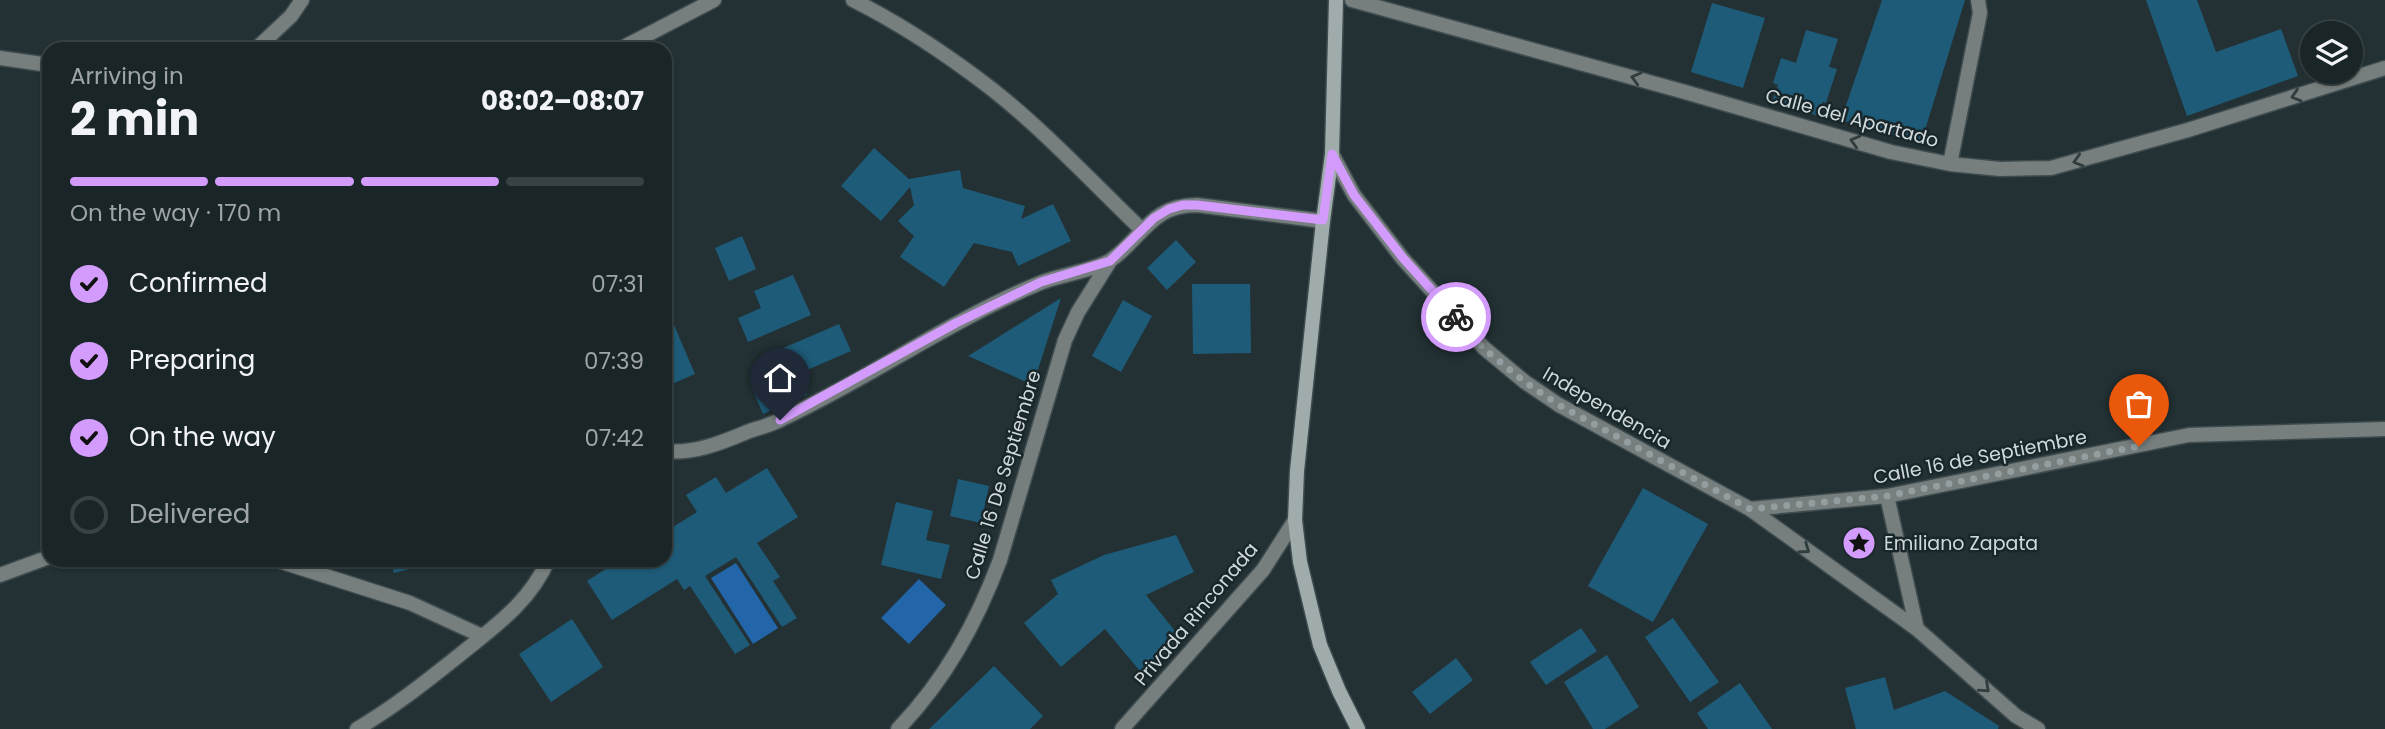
<!DOCTYPE html>
<meta charset="utf-8">
<style>
body{margin:0;font-family:Poppins,sans-serif;background:#232d2f;color:#f1f3f6;height:100vh;display:flex;flex-direction:column;font-size:26px;white-space:nowrap}
*{box-sizing:border-box;margin:0}
p{font-size:23px;color:#9fa5a7}
.icon{flex:none;width:38px;height:38px;fill:none;stroke:currentColor;stroke-width:2;stroke-linecap:round;stroke-linejoin:round}
.map{position:relative;flex:1;overflow:hidden}
.drawer{position:absolute;left:42px;top:42px;width:630px;height:525px;display:flex;flex-direction:column;background:#1a2527;border-radius:21px;box-shadow:0 2px 5px #0004,0 0 0 2px #384244}
.drawer>*{flex:none}
.buttons{position:absolute;left:2300px;top:21px;display:grid;gap:14px}
.buttons a{display:grid;place-items:center;width:63px;height:63px;border-radius:50%;background:#1a2527;box-shadow:0 2px 5px #0004,0 0 0 2px #384244;font-size:35px}
.pin{position:absolute;display:grid;place-items:center;width:60px;height:60px;color:#fff;margin:-72px -30px;border-radius:50% 50% 50% 0;rotate:-45deg;box-shadow:0 0 7px #0007}
.pin .icon{rotate:45deg}
.courier{position:absolute;display:grid;place-items:center;width:70px;height:70px;margin:-35px;border:5px solid #d39cfc;border-radius:50%;background:#fff;color:#222;box-shadow:0 2px 9px #0007}
.headline em{font-style:normal;font-weight:700}
.headline div{display:flex;flex-direction:column-reverse}
.headline{display:flex;align-items:center;justify-content:space-between;height:119px;padding:0 28px}
h1{font-size:46px;font-weight:700;line-height:52px}
.bar{display:grid;grid-template-columns:repeat(4,1fr);gap:10px 7px;align-content:center;height:84px;padding:0 28px}
.bar i{height:9px;border-radius:5px;background:#384244}
.bar .on{background:#d39cfc}
.bar p{grid-column:span 4}
ol{padding:0 28px;list-style:none}
li{display:flex;align-items:center;gap:21px;height:77px}
li p{margin-inline-start:auto}
li .icon{padding:7px;border-radius:50%;background:#d39cfc;color:#111;stroke-width:4}
li:last-child{color:#9fa5a7}
li i{width:38px;height:38px;border:4px solid #384244;border-radius:50%}
.map>svg:first-child{display:block}
</style>
<div class="map">
<svg width="2385" height="729" viewBox="0 0 2385 729">
<rect width="100%" height="100%" fill="#233134"/>
<path fill="#2265a9" d="M736,563L778,628L753,644L711,578Z
M919,579L946,605L909,644L881,618Z"/>
<path fill="#1e5b78" d="M1882,0H1965L1921,143L1841,120Z
M2146,0H2197L2216,52L2281,29L2298,76L2187,116Z
M1712,3L1765,18L1743,88L1691,72Z
M1806,30L1838,39L1829,67L1837,69L1826,103L1823,102L1819,116L1772,102L1778,85L1773,83L1781,58L1796,63Z
M874,148L909,179L960,170L963,188L1025,206L1021,219L1053,204L1071,241L1018,266L1012,252L974,243L944,287L900,257L914,236L898,221L914,205L910,187L881,221L841,186Z
M742,236L756,269L729,281L715,248Z
M1176,240L1196,262L1167,290L1147,268Z
M793,275L811,315L748,342L738,318L761,308L754,291Z
M1192,284H1250L1251,353L1193,354Z
M1061,298L1033,385L968,356Z
M1123,300L1152,316L1121,372L1092,356Z
M665,304L695,374L665,387Z
M839,324L851,351L798,374L807,395L763,414L754,393L786,380L774,352Z
M767,468L798,517L757,543L780,577L773,581L797,618L782,627L736,557L705,576L750,645L735,654L690,586L684,590L677,579L612,620L587,581L620,560H665V532L697,512L686,495L716,477L726,493Z
M958,479L989,486L981,523L950,516Z
M1643,488L1708,524L1653,622L1588,586Z
M896,502L933,511L926,540L950,545L941,579L881,565Z
M1176,535L1194,572L1146,595L1179,636L1144,676L1105,629L1061,667L1024,623L1058,594L1051,580L1104,555Z
M390,560H440V561L394,573Z
M1673,618L1719,682L1690,702L1645,637Z
M572,619L603,667L551,702L519,654Z
M1581,628L1597,651L1546,685L1530,662Z
M1607,655L1639,707L1605,729H1593L1564,682Z
M1456,658L1473,680L1430,714L1412,692Z
M994,666L1043,716L1030,729H929Z
M1885,677L1894,710L1945,691L1999,726L1998,729H1856L1845,688Z
M1740,683L1772,729H1708L1697,713Z"/>
<g fill="none" stroke-linecap="round" stroke-linejoin="round">
<defs>
<path id="street" d="M853,0C903,25 949,56 993,90C1046,132 1093,183 1142,230
M1352,0L1685,92L1891,152L1950,164L2000,169L2051,168L2188,130L2385,68
M256,49L291,16L302,0
M620,49L714,0
M0,58L49,65
M1332,154L1354,195L1403,259L1484,348L1525,382L1559,405L1750,509L1917,629L2016,716L2038,729
M1950,164L1980,13L1978,0
M665,451C694,454 721,443 747,432C758,428 771,425 782,419C870,378 950,320 1040,283C1059,275 1096,270 1111,260C1144,236 1151,205 1197,205L1323,221
M1887,496L1917,629
M1750,509L1887,496L2189,435L2385,429
M276,560L410,603L482,636
M0,575L49,557
M357,729C394,707 423,684 457,657C491,629 530,603 548,560
M898,729C945,680 976,624 1000,560L1065,340L1078,312L1110,261
M1122,729L1263,570L1295,520"/>
<path id="secondary" d="M1336,0L1332,154L1323,221L1297,471L1295,520L1300,562L1320,645L1339,691L1358,729"/>
</defs>
<use href="#street" stroke="#3f4c4f" stroke-width="17"/>
<use href="#secondary" stroke="#3f4c4f" stroke-width="17"/>
<use href="#street" stroke="#777e7e" stroke-width="14"/>
<use href="#secondary" stroke="#a0acac" stroke-width="14"/>
</g>
<defs><path id="oneway-chevron" d="M-2-3.5L2.5 0L-2 3.5" fill="none" stroke-width="1.6" stroke-linecap="round" stroke-linejoin="round" transform="scale(1.75)"/></defs>
<g stroke="#303d3f">
<use href="#oneway-chevron" transform="translate(1636 78) rotate(-165)"/>
<use href="#oneway-chevron" transform="translate(2296 96) rotate(163)"/>
<use href="#oneway-chevron" transform="translate(1855 141) rotate(-164)"/>
<use href="#oneway-chevron" transform="translate(2078 161) rotate(164)"/>
<use href="#oneway-chevron" transform="translate(1805 549) rotate(35)"/>
<use href="#oneway-chevron" transform="translate(1985 688) rotate(42)"/>
</g>
<g fill="none" stroke-linecap="round" stroke-linejoin="round">
<path stroke="#939ea1" stroke-width="7" stroke-dasharray="0 12.6" d="M1456,317L1483,348L1525,382L1559,405L1750,509L1887,496L2139,446"/>
<path stroke="#d39cfc" stroke-width="9" d="M780,420L956,323L1041,282L1110,261L1154,218L1169,209L1183,205H1197L1323,220L1332,154L1354,195L1403,258L1456,317"/>
</g>
<defs>
<symbol id="sight-disc" viewBox="-11 -11 22 22"><circle r="9.5" fill="#d39cfc" stroke="#19272a"/><path d="M0-6L1.8-2.2L6-1.7L2.9 1.2L3.7 5.4L0 3.3L-3.7 5.4L-2.9 1.2L-6-1.7L-1.8-2.2Z" fill="#111"/></symbol>
</defs>
<g fill-rule="evenodd">
<use href="#sight-disc" x="1840" y="524" width="38" height="38"/>
</g>
<g text-anchor="middle" dominant-baseline="central" stroke-width="5" stroke-linejoin="round" paint-order="stroke">
<g font-size="19" fill="#d0d9db" stroke="#19272a">
<text transform="translate(1852 118) rotate(15)">Calle del Apartado</text>
<text transform="translate(1607 408) rotate(30)">Independencia</text>
<text transform="translate(1980 457) rotate(-11)">Calle 16 de Septiembre</text>
<text transform="translate(1003 475) rotate(-73)">Calle 16 De Septiembre</text>
<text transform="translate(1196 614) rotate(-50)">Privada Rinconada</text>
</g>
<g font-size="19" fill="#d0d9db" stroke="#19272a" text-anchor="start">
<text x="1884" y="543">Emiliano Zapata</text>
</g>
</g>
</svg>
<div class="buttons">
<a><svg class="icon" aria-label="layers" viewBox="0 0 24 24"><path d="M12 4l9 5-9 5-9-5zM3 14l9 5 9-5"/></svg></a>
</div>
<div class="pin" style="left:2139px;top:446px;background:#ea580c"><svg class="icon" aria-label="bag" viewBox="0 0 24 24"><path d="M5 8h14l-1 12H6zM9 8a3 3 0 0 1 6 0"/></svg></div>
<div class="pin" style="left:780px;top:420px;background:#1f2937"><svg class="icon" aria-label="home" viewBox="0 0 24 24"><path d="M3 11l9-7 9 7M6 9v11h12V9"/></svg></div>
<div class="courier" style="left:1456px;top:317px"><svg class="icon" aria-label="bike" viewBox="0 0 24 24"><circle cx="6" cy="16" r="4"/><circle cx="18" cy="16" r="4"/><path d="M6 16l4-8h5l3 8M10 8l3 8H6M13 5h3"/></svg></div>
<section class="drawer">
<div class="headline"><div><h1>2 min</h1><p>Arriving in</p></div><em>08:02–08:07</em></div>
<div class="bar"><i class="on"></i><i class="on"></i><i class="on"></i><i></i><p>On the way · 170 m</p></div>
<ol>
<li><svg class="icon" aria-label="check" viewBox="0 0 24 24"><path d="M5 12l5 5 9-10"/></svg>Confirmed<p>07:31</p></li>
<li><svg class="icon" aria-label="check" viewBox="0 0 24 24"><path d="M5 12l5 5 9-10"/></svg>Preparing<p>07:39</p></li>
<li><svg class="icon" aria-label="check" viewBox="0 0 24 24"><path d="M5 12l5 5 9-10"/></svg>On the way<p>07:42</p></li>
<li><i></i>Delivered</li>
</ol>
</section>
</div>
